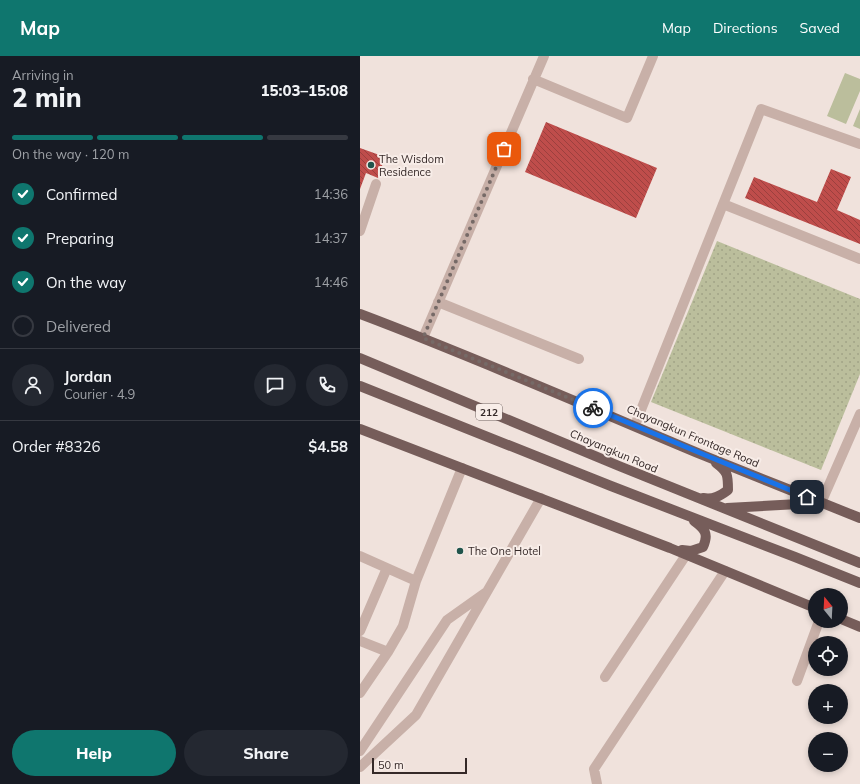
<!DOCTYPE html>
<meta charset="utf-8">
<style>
body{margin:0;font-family:Mulish,sans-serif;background:#242831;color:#f1f3f6;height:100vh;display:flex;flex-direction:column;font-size:15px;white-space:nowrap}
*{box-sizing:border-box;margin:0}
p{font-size:13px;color:#9ea1a6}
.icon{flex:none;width:22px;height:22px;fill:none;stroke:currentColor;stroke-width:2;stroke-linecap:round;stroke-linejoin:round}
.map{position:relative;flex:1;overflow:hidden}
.sheet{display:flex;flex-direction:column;background:#171b24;width:360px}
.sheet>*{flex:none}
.needle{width:26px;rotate:342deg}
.fabs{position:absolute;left:448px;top:532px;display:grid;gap:8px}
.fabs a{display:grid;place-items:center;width:40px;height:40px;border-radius:50%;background:#171b24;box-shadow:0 2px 6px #0003;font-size:20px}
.scale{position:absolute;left:12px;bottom:10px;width:95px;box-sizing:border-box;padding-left:4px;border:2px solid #352928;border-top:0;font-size:11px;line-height:14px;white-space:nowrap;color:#352928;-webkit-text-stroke:3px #f8ede8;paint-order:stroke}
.pin{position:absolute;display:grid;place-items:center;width:34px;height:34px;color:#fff;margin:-17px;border-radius:8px;box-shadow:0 2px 6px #0006}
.courier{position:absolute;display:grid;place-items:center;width:40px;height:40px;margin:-20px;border:3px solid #1a73e8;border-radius:50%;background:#fff;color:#222;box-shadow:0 1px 5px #0007}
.overview em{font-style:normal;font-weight:800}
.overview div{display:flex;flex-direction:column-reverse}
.overview{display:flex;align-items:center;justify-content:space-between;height:68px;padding:0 12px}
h1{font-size:26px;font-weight:800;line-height:30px}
.bar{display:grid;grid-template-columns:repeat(4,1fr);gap:6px 4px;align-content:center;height:48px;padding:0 12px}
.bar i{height:5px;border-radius:3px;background:#363941}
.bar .selected{background:#0f766e}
.bar p{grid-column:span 4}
.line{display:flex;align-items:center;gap:10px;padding:0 12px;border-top:1px solid #363941}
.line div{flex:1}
.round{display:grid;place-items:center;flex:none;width:42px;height:42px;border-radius:21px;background:#242831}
ol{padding:0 12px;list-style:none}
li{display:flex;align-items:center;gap:12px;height:44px}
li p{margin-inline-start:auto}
li .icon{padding:4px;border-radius:50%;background:#0f766e;color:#fff;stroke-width:4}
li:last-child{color:#9ea1a6}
li i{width:22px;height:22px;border:2px solid #363941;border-radius:50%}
.cta{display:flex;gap:8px;margin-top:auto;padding:8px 12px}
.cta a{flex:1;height:46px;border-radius:24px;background:#0f766e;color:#fff;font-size:16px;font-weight:800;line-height:46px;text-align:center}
.cta a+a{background:#242831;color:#f1f3f6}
header{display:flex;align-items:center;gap:24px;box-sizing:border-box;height:56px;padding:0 20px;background:#0f766e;color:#fff}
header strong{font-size:19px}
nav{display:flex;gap:22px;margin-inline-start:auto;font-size:14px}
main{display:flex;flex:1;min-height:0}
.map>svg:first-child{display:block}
</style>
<header>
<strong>Map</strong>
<nav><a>Map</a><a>Directions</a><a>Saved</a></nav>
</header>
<main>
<section class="sheet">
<div class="overview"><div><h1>2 min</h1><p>Arriving in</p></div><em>15:03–15:08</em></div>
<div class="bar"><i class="selected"></i><i class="selected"></i><i class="selected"></i><i></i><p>On the way · 120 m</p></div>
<ol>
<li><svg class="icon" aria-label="check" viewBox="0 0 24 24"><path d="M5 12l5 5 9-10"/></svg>Confirmed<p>14:36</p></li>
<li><svg class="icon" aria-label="check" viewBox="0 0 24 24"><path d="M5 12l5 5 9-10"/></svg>Preparing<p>14:37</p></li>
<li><svg class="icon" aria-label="check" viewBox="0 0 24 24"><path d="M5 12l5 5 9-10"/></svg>On the way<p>14:46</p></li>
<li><i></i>Delivered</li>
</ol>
<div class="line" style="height:72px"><a class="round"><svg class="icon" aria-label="person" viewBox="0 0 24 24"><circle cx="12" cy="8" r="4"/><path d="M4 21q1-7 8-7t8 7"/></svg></a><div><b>Jordan</b><p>Courier · 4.9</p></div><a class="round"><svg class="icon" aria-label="chat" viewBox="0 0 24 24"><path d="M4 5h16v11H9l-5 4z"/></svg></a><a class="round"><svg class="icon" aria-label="phone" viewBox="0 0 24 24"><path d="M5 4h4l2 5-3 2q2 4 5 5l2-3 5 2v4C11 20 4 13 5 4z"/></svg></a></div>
<div class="line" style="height:52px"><div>Order #8326</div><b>$4.58</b></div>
<div class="cta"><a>Help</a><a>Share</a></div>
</section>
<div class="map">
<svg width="500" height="728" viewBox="0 0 500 728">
<defs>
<pattern id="green-dots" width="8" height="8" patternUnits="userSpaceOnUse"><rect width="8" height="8" fill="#bbbe9c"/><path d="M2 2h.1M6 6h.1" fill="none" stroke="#a1a386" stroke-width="1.8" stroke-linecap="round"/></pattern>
<pattern id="building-back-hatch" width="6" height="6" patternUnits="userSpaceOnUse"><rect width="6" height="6" fill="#bf4d4b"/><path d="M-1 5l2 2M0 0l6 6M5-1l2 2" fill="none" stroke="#9c403e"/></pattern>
</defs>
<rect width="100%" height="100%" fill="#f0e2dc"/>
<path fill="url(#green-dots)" d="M357,185L500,243V318L461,414L291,346Z"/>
<path fill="#bbbe9c" d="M485,17L500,23V35L486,68L467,60Z
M500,53V73L493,70Z"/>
<path fill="url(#building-back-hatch)" d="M186,66L297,112L276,162L165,116Z
M0,92L25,101L18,122L6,117L0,133Z
M471,113L491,121L477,154L500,164V188L385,142L394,121L457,146Z"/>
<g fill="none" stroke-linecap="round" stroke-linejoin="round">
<path stroke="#c8b0a8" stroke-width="10" d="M173,23L267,62L293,0
M363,148L500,203
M0,175L16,128
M78,246L219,303
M63,282L184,0
M275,369L401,53L500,88
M461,447L500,358
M0,500L56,525L102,412
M0,575L27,512
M0,585L28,596
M245,621L326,499
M437,625L459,565
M0,637L28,596L43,570L56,525
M0,695L87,564L125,537
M0,711L56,659L181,442
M237,728L234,713L365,515"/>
<path stroke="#765d5a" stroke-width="10" d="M0,258C117,302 230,352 345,400C397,421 448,441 500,462
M0,302L259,410L500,507
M0,330L251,430L435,501L500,527
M0,373L310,492L455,552
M343,442C353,444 360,440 368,434C368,419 368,416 356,407
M367,452L457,447
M322,494L331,495L343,491C349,478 345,473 334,465
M481,563L500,571"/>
</g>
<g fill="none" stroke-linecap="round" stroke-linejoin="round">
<path stroke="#766a67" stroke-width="4" stroke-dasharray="0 7.2" d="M144,93L63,282L233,352"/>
<path stroke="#1a73e8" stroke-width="5" d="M233,352L345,399L447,441"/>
</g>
<g fill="#20544c" stroke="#f8ede8" stroke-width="1.5">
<circle cx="11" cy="109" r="4"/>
<circle cx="100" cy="495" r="4"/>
</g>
<g text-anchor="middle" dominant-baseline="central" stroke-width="4" stroke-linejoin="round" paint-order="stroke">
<rect fill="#f8ede8" stroke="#706462" stroke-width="1" x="116" y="348" width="26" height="16" rx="3"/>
<g font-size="10" font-weight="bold" fill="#352928">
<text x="129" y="356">212</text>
</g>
<g font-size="11" fill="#352928" stroke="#f8ede8" text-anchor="start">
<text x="19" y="103">The Wisdom<tspan x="19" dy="13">Residence</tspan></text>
<text x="108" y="495">The One Hotel</text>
</g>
<g font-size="11" fill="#352928" stroke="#f8ede8">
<text transform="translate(333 380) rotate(23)">Chayangkun Frontage Road</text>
<text transform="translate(254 395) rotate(23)">Chayangkun Road</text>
</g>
</g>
</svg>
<div class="fabs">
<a><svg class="needle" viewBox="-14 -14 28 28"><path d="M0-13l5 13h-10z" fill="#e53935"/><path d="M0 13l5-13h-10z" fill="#9ea1a6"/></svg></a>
<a><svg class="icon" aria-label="locate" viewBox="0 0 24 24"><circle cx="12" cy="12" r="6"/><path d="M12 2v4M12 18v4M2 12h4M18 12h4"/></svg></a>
<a>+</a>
<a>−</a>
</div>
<div class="scale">50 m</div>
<div class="pin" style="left:144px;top:93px;background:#ea580c"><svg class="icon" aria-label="bag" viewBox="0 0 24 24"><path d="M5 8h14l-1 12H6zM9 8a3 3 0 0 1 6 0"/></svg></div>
<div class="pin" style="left:447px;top:441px;background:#1f2937"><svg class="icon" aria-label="home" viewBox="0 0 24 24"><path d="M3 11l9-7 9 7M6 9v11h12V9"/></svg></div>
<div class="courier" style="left:233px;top:352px"><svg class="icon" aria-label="bike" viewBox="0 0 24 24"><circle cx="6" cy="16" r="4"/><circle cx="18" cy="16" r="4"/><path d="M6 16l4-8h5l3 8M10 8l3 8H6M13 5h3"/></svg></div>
</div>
</main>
